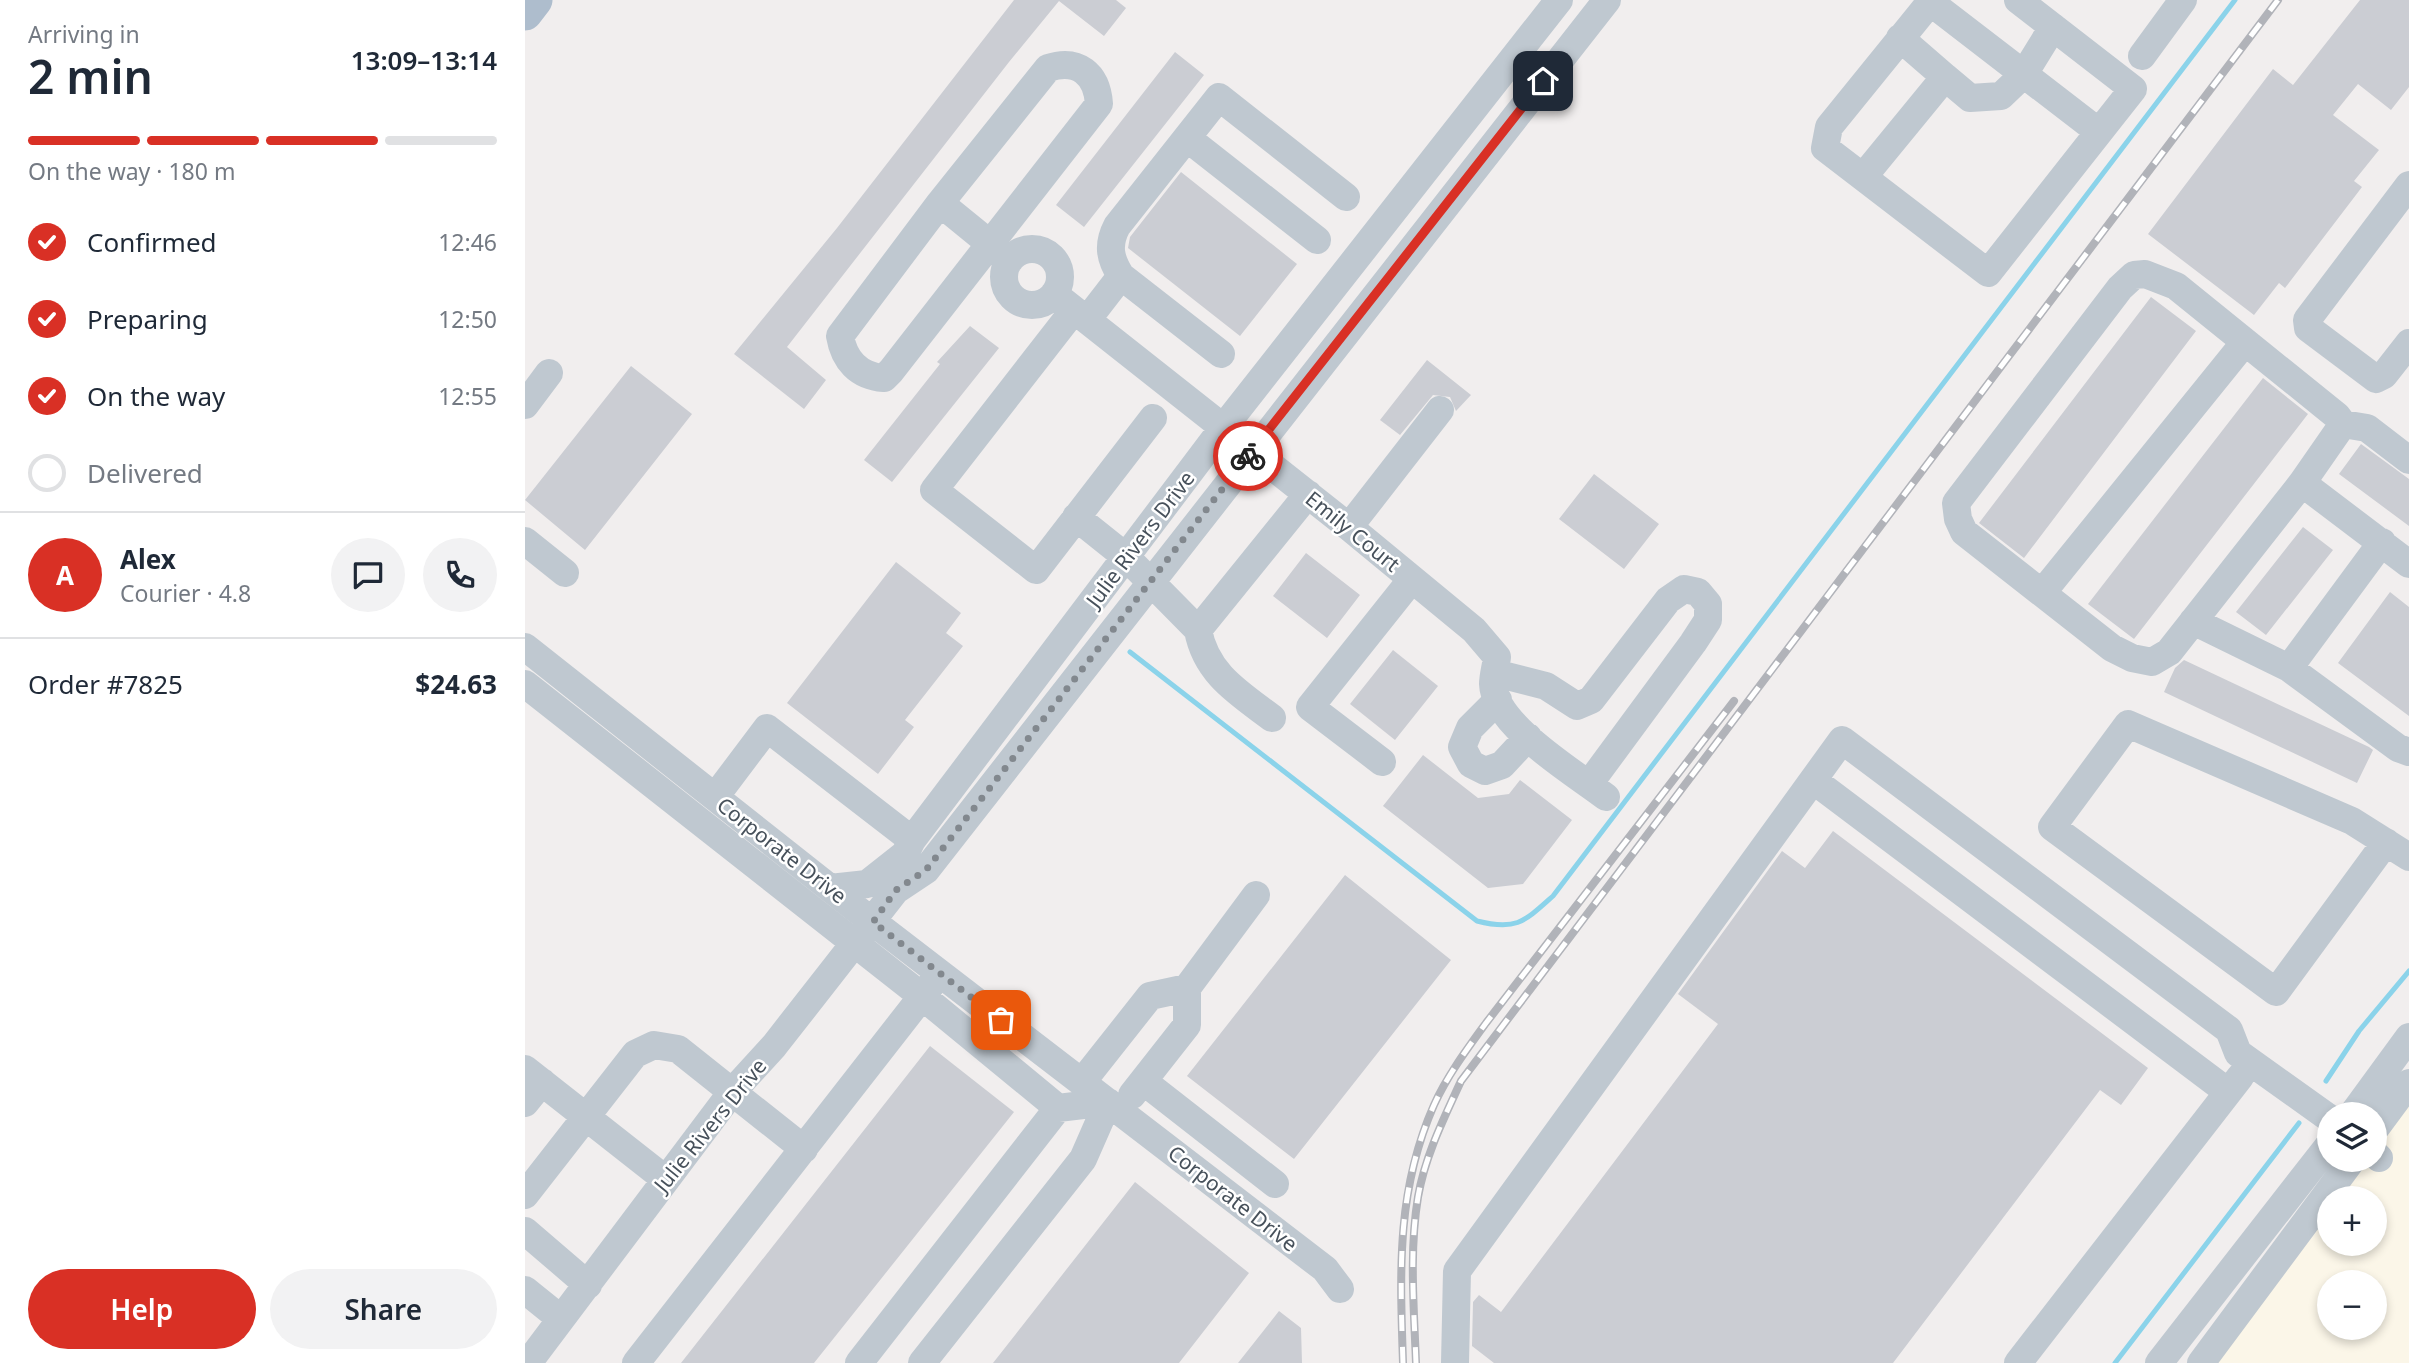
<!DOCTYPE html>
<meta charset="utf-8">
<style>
body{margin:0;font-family:"Noto Sans",sans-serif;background:#f2f2f3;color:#1f2937;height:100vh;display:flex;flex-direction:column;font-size:26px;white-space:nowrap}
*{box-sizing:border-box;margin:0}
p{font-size:23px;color:#747a83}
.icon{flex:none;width:38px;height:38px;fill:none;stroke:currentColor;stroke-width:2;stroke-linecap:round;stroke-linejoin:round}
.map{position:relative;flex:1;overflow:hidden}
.side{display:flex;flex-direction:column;background:#fff;width:525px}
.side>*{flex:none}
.tools{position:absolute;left:1792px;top:1102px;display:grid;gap:14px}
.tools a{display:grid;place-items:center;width:70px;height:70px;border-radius:50%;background:#fff;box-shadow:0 4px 10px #0003;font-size:35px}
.pin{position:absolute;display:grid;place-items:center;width:60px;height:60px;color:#fff;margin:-30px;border-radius:14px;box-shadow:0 4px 10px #0006}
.courier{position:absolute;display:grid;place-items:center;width:70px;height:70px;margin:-35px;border:5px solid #d93025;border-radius:50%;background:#fff;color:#222;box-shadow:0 2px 9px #0007}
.headline em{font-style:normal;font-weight:600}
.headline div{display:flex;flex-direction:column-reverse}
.headline{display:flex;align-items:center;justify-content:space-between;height:119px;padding:0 28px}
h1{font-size:46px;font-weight:600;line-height:52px}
.bar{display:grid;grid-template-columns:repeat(4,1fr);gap:10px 7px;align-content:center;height:84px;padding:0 28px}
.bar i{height:9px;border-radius:5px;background:#e0e1e3}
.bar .selected{background:#d93025}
.bar p{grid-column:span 4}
.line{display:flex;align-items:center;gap:18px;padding:0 28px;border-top:2px solid #e0e1e3}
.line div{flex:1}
.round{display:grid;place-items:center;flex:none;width:74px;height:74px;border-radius:37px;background:#f2f2f3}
ol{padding:0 28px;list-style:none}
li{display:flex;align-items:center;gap:21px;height:77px}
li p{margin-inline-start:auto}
li .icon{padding:7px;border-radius:50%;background:#d93025;color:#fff;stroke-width:4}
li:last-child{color:#747a83}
li i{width:38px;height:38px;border:4px solid #e0e1e3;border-radius:50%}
.action{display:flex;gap:14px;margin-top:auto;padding:14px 28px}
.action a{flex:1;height:80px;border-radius:42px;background:#d93025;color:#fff;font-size:28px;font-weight:600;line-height:80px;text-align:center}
.action a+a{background:#f2f2f3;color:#1f2937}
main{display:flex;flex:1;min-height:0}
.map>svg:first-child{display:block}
</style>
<main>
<section class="side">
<div class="headline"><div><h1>2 min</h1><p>Arriving in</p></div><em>13:09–13:14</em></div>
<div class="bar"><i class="selected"></i><i class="selected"></i><i class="selected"></i><i></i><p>On the way · 180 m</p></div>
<ol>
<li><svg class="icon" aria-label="check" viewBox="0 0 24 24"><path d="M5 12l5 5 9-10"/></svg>Confirmed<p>12:46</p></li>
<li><svg class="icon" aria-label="check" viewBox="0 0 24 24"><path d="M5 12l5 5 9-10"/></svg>Preparing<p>12:50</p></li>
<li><svg class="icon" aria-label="check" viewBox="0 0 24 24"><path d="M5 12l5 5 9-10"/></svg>On the way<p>12:55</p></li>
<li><i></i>Delivered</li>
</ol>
<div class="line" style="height:126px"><b class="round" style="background:#d93025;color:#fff">A</b><div><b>Alex</b><p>Courier · 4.8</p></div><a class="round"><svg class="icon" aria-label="chat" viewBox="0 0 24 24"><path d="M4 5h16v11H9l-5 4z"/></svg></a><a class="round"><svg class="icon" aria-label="phone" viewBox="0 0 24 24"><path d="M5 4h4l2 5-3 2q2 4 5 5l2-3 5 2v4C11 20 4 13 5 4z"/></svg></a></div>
<div class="line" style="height:91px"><div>Order #7825</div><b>$24.63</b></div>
<div class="action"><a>Help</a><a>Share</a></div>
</section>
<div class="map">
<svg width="1884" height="1363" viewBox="0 0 1884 1363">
<rect width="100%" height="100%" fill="#f1eeee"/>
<path fill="#fbf6e8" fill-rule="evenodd" d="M1884,1096V1363H1683L1804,1202V1244H1850V1199H1807ZM1804,1283H1850V1328H1804Z"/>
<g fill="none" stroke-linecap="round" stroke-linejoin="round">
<path stroke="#8bd3ea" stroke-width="5" d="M605,652L952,921C991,931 999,922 1028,896L1710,0
M1801,1081L1834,1031L1884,971
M1590,1363L1774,1123"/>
</g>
<path fill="#cbcdd3" d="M489,0H591L601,8L579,36L534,1L484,62L262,347L301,380L279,409L209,354L312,228Z
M1835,0H1884V87L1866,110L1833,84L1808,115L1854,150L1829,181L1837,187L1760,288L1754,283L1729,315L1623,234L1748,69L1768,85Z
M650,52L679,75L559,227L531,205Z
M656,172L772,264L715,336L603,248L605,237Z
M1626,297L1671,331L1499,558L1454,523Z
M445,326L474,348L367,482L339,460L415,364L412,362Z
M902,360L946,395L931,411L925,397L908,395L875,435L855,420Z
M106,366L167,414L60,550L0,500Z
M1738,378L1783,414L1609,639L1563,604Z
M1836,444L1884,479V526L1814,474Z
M1069,474L1134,524L1099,569L1034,519Z
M1778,527L1808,550L1741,635L1711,612Z
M781,553L835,595L802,638L748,596Z
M371,562L436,613L421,633L438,646L380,720L389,727L353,774L262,703Z
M1865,592L1884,607V716L1813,663Z
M868,650L913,686L870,740L825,704Z
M1659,660L1844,747L1848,750L1832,783L1639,692L1650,668Z
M898,755L953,798L984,794L995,780L1047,820L998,884L963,888L858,806Z
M1308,831L1623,1068L1596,1105L1575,1090L1368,1363H969L947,1346L948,1302L954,1295L976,1312L1193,1024L1153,994L1257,851L1280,868Z
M820,875L926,960L769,1159L662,1076Z
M405,1046L489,1112L289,1363H156Z
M610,1182L724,1273L654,1363H468Z
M754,1311L776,1328L777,1363H713Z"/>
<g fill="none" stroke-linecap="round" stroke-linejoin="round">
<path stroke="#bfc8d0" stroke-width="28" d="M1407,0L1304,127L1300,148L1463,273L1608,89L1493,0
M1405,2L1574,132
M1617,56L1658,0
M1420,77L1445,98L1476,96L1499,74L1528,27
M662,138L792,240
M1338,177L1420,77L1375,38
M1884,185L1782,320L1783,328L1851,379L1859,375L1884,343
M415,203L315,336C319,360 333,376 359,378L366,371L574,104C572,74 553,58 523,68L415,203L485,260
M479 277a28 28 0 1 1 56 0a28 28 0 1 1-56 0Z
M1620,274L1651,286L1812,416L1818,424L1777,483L1644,652L1627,662L1607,658L1587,648L1439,532L1433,519L1431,503L1595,288L1609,275Z
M529,294L824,527L949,630L972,657C971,666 968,676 968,684C969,725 1050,773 1081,797
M549,310L409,490L511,570L628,418
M562,320L596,276
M696,354L596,276C585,259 582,245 592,226L694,97L821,197
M0,405L24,373
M1818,424L1842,428L1884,460
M1777,483L1884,564
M551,517L601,557L673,630
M824,527L915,410
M0,541L40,573
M1857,542L1764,668L1873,748L1884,752
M1517,593L1720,342
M1668,621L1764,668
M0,647L348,922L800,1269L815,1289
M970,673L1021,686L1052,706L1066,700L1143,600L1159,589L1173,592L1183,604V620L1168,643L1064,784
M0,684L398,997L533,1108L583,1102
M973,700L945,728L937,747L946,764L960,771L977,765L1003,737
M747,718C714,693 681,674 673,630L783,494
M857,762L785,707L887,579
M1288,780L1703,1092
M190,797L242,728L387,840
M1861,842L1751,992L1527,827L1603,724L1827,821L1884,857
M305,888L342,884L380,854
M371,890L380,854L387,840L698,428L1034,0
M0,1069L140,1179
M618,1081L662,1025V988L731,895
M557,1082L625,996L662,988
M607,1095L618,1081L750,1184
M0,1103L17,1082
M1827,1115L1884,1037
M1850,1129L1884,1083
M1850,1154L1854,1158
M0,1195L110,1054L129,1045L153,1049L279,1149
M0,1231L63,1285
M0,1290L36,1319
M3,1363L207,1092L249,1046L371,890L401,870L1082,0
M111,1363L409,981
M334,1363L533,1108
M397,1363L558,1159L583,1102
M930,1363L932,1271L1317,740L1704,1030L1713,1053L1804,1118
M1493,1363L1715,1077
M1634,1363L1804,1145
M1676,1363L1827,1160"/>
<path stroke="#aebdcd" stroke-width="35" d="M0,13L10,0"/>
<defs>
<path id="rail" d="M878,1363C875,1272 871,1191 909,1105C922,1076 942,1049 961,1023L1209,701
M891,1363C889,1308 884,1252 893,1197C900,1156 919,1118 936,1081L1753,0"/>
</defs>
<use href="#rail" stroke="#b1b3b9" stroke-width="8"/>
<use href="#rail" stroke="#fff" stroke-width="5" stroke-dasharray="16" stroke-linecap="butt"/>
</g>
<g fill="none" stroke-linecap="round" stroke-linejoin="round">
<path stroke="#82888e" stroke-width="7" stroke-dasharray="0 12.6" d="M476,1020L348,922L371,890L401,870L723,456"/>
<path stroke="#d93025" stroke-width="9" d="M723,456L1018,81"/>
</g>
<g text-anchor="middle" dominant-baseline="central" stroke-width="5" stroke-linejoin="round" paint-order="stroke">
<g font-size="21" fill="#47515b" stroke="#fff">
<text transform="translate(828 531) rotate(39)">Emily Court</text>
<text transform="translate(615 539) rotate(-53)">Julie Rivers Drive</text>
<text transform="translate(257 850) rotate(38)">Corporate Drive</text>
<text transform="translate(185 1125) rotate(-51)">Julie Rivers Drive</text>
<text transform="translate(708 1198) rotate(38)">Corporate Drive</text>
</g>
</g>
</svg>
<div class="tools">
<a><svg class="icon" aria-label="layers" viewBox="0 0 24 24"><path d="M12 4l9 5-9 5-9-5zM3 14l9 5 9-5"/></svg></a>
<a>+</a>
<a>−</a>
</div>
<div class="pin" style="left:476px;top:1020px;background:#ea580c"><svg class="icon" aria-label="bag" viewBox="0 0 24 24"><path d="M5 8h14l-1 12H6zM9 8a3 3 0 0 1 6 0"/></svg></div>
<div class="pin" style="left:1018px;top:81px;background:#1f2937"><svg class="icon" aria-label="home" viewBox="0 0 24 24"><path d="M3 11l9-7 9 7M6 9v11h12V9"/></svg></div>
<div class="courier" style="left:723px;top:456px"><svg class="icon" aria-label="bike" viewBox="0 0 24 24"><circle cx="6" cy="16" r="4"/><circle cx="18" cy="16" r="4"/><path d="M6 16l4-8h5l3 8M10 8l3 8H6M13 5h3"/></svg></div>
</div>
</main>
